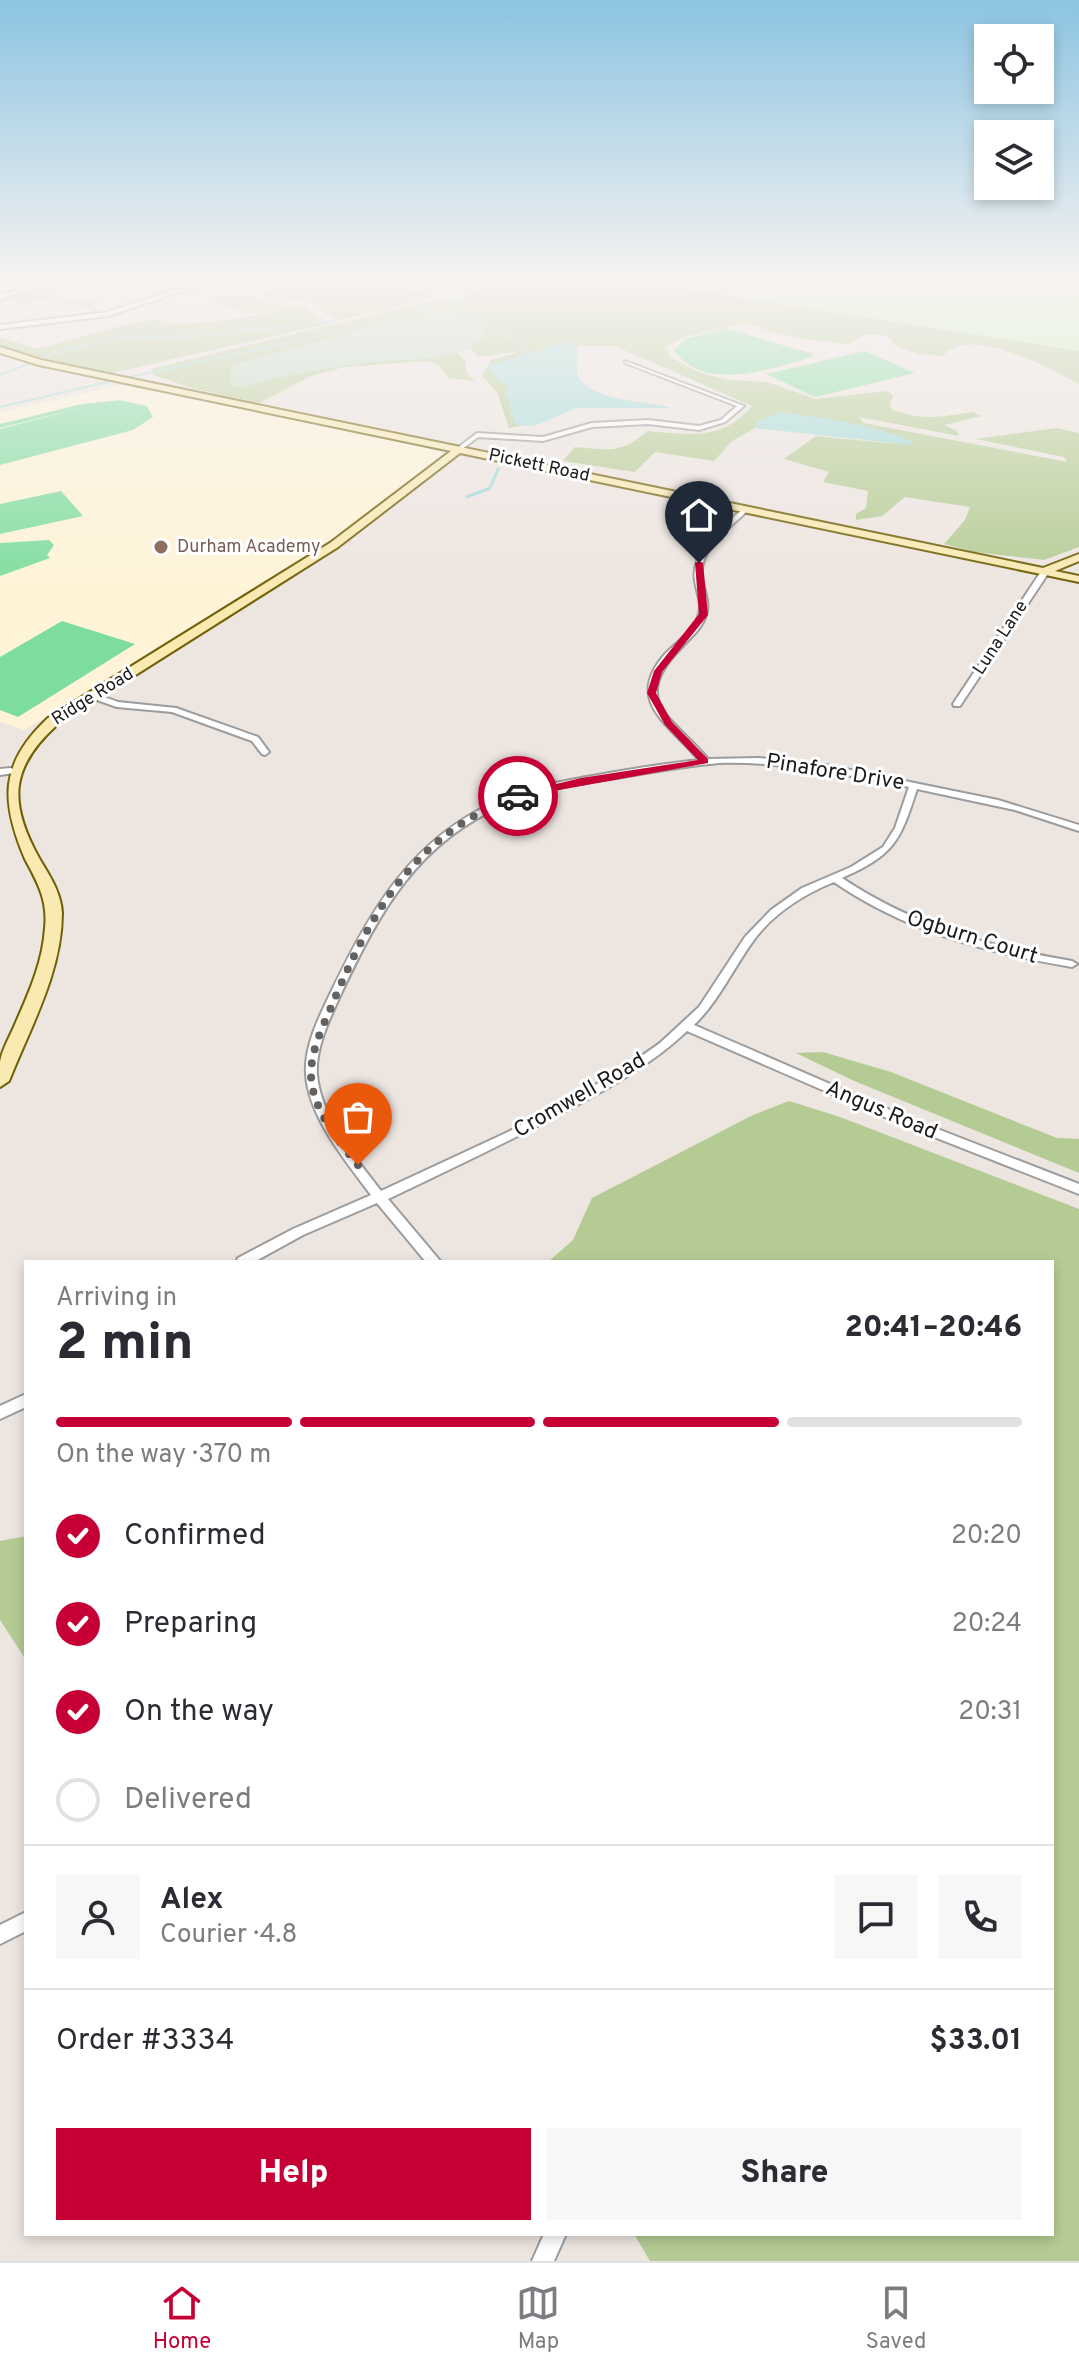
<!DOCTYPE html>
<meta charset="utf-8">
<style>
body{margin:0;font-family:Overpass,sans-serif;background:#f7f7f7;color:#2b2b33;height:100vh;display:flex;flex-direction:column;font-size:30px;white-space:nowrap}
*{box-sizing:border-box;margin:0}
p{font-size:26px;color:#7c7c81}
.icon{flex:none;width:44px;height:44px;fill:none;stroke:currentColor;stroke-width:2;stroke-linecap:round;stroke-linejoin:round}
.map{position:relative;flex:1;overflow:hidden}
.sheet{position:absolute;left:24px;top:1260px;width:1030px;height:976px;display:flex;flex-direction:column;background:#fff;border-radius:0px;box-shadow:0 4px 12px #0003}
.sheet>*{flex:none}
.buttons{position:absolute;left:974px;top:24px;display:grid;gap:16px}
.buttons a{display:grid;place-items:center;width:80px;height:80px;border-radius:0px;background:#fff;box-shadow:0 4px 12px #0003;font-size:40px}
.pin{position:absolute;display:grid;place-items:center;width:68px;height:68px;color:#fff;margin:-82px -34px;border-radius:50% 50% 50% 0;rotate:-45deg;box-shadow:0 0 8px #0007}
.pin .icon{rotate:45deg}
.courier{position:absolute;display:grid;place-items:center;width:80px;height:80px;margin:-40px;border:6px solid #c60034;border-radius:50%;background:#fff;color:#222;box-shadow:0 2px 10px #0007}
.headline em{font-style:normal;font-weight:800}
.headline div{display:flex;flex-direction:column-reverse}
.headline{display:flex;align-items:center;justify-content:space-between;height:136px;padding:0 32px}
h1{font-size:52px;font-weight:800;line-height:60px}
.bar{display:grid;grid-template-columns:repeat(4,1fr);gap:12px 8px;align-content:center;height:96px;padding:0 32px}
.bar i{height:10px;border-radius:6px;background:#e1e1e2}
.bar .selected{background:#c60034}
.bar p{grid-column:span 4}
.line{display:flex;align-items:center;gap:20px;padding:0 32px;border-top:2px solid #e1e1e2}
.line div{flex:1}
.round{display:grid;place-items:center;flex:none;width:84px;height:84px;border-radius:0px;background:#f7f7f7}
ol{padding:0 32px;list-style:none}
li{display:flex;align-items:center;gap:24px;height:88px}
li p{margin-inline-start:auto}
li .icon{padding:8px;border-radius:50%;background:#c60034;color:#fff;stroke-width:4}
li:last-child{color:#7c7c81}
li i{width:44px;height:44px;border:4px solid #e1e1e2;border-radius:50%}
.primary-button{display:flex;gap:16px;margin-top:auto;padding:16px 32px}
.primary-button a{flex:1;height:92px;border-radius:0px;background:#c60034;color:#fff;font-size:32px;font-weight:800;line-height:92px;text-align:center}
.primary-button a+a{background:#f7f7f7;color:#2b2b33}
.tabs{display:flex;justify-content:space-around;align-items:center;height:112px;border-top:2px solid #e1e1e2;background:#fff;font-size:22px;color:#7c7c81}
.tabs a{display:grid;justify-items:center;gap:4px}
.tabs .selected{color:#c60034}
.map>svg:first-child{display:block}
</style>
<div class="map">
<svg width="1079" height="2261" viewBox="0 0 1079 2261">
<rect width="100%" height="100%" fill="#ede5e0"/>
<path fill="#fff4d7" d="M120,385L431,447L443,453L353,526L25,730L0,722V413Z"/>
<path fill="#b4cc94" d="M81,278H174L175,284L201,285L164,292L169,287L143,283L131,290L124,289L129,283L111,281L91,290V284C76,280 61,284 49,293C62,307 84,300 100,299L91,304L102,311L44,299L24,305L12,300L0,303V300Z
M302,278H1003L1079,290V384C1049,368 970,324 943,356L919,354L898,347L887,336L867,334L848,344L795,338L743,323L684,337L666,347L670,357L701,373L729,380L767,382L816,399L888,391L893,396L890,404L892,410C927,421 938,417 973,412L981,416L944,425L957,431L959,436L859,417L864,423L1067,462L1064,457L976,439L1056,428L1079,433V547L1044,560L975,552L944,544L965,520L970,507L905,497L882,516L856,520V514L866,508L868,491L823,482L829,472L784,459L816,436L906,445L755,425V428L732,441L714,461L655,452L635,472L563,461L575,447C610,450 620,454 648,431C689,435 722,441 752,406L615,346H577L567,341L497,380L509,387L505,394L512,404L511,416L521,426L509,428L497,392L482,376L491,360L522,351L477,357L471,348L457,352L465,361L466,373L475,381L449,378L438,365L428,361L345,367L311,376L259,403L191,388L154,375L151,369L446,297L439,296L340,320C328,317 326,312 317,306C306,298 274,300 258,293L285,287L284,283Z
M251,294L263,302L308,308L315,317L336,322L112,373L46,361L0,345V337L37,349L132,323L157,319L173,324L209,322L274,313L243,312L205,298Z
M823,1052L891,1072L1057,1138L1079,1139V1173L852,1080L796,1053Z
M789,1101L840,1117L1079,1209V2261H650L634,2234H1052V1262H548L573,1240L592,1198L753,1115Z
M26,1536V1660L0,1620V1541Z"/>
<path fill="#bddbc5" d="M438,313L474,318L483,324L484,336C459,364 399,358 365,363C324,369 280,375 241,388L231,385V365L361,330Z"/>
<path fill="#c6f9bb" d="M350,278H496L459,300Z
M617,278H1003L1079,290V351Z"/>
<path fill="#7ddd9e" d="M725,328L813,354V357C772,368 704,394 674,350L686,339Z
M865,351L915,373L815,397L766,374Z
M120,400L147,406L153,417L133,430L0,465V429L89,406L0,428V424L82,404Z
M61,491L83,516L0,534V504Z
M49,540L54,545L47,555L50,558L0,576V543Z
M62,621L135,644L18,717L0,710V657Z"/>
<path fill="#a0dbd9" d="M567,341L577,345C580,355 574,366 578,376C590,401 647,401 671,408H580C556,412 541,432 515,424C509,414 513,405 505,394L509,387L497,380L488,366Z
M781,412C824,418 871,424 911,441L912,445L755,428L757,421Z"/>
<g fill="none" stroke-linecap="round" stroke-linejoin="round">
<path stroke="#a0dbd9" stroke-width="2" d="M343,290L377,278
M449,302L517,342L529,356
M41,359L66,349L120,338L199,336L336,320
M0,375L28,364
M130,377C252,349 380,330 496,284L494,278
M0,407L112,381"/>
<path stroke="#a0dbd9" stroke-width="3" d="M467,497L490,488L498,469"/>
<defs>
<path id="street" d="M58,278H66L0,299V295Z
M239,278H250L182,291L108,316L0,329V325L107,312L179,289Z
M625,361L744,406L725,422L699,430L648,424L592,427L543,441L478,437L461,450L456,449L477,433L543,437L592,423L648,420L699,426L721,420L737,406L625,363Z
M744,508L749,509C731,528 698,547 702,578C704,590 710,603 706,615C702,629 689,639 680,649C628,702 675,719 708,759L759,758L826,765L998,800L1079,825V831L1015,810L917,789C900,842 894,855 842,878C912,925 989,947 1072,961L1077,964L1072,967C985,952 907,932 834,882C802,895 771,915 751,944C732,971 718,1002 694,1025L904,1116L1079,1184V1194L896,1122L687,1031C652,1064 612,1086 570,1109C510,1141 449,1170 388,1199L441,1262H426L377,1203L303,1235L254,1262H236L238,1258L293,1229L371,1195C347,1163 308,1116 306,1074C304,1045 321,1013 333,988C372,908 412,839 497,801C532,785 572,780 609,773C639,768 669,763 699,760C671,725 623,702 665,654C676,643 692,632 698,617C703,605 697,594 695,581C690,549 723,527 744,508ZM719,763C784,761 846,775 909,787L895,828L883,847L851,867L802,888L771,910L745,937L699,1007L660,1043L619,1072L508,1132L381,1191C356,1158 321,1118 317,1075C315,1048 330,1018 341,994C380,911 417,843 504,805C540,789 579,784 617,778C651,772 685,766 719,763Z
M1042,570L1049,572L960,706H954L953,704Z
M94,693L118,702L176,708L258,737L269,752L265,755L262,754L252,741L172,712L117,707L91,698V694Z
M11,768L16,771L14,773L0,775V769Z
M26,1394V1407L0,1419V1406Z
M26,1912V1931L0,1944V1925Z
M544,2234H566L554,2261H532Z"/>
<path id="secondary" d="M0,347L41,360L1043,568L1079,554V561L1055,571L1079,576V582L460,453L338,547L58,724C10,767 8,802 39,858C49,875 61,892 62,913C62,972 30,1028 9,1081L0,1087C0,1079 0,1070 0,1062C2,1049 11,1035 16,1022C29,993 43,961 45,928C48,901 38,883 25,859C0,800 0,763 48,718L330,543L451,451L39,365L0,353Z"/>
</defs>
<use href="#street" stroke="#9c9c9c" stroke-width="4"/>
<use href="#secondary" stroke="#6f5f05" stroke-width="4"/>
<use href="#street" fill="#fff" fill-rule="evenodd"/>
<use href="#secondary" fill="#f9eab2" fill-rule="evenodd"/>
</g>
<linearGradient id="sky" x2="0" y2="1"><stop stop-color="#8bc4e2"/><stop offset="0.47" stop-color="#f7f3f1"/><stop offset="1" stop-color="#f7f3f1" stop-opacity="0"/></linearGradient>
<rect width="1079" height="595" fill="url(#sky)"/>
<path fill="#c60034" d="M699,561L703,563L708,615L662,672L656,693L672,722L708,759V763L515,798V794L581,778L698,760L665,725L647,693L654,671L699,614L695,563Z"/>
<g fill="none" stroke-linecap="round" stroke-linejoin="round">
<path stroke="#646260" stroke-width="8" stroke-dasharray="0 14.4" d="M358,1165C338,1140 311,1108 311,1074C311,1048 325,1022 335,998C373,908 420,830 518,796"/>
</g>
<circle fill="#8d6e63" stroke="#fff" stroke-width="3" cx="161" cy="547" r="8"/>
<g text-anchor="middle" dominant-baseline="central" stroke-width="6" stroke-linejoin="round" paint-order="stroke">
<g font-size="18" fill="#1b1b1b" stroke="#fff">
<text transform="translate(539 466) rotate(12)">Pickett Road</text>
<text transform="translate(1001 638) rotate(-57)">Luna Lane</text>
<text transform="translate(93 697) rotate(-32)">Ridge Road</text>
</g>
<g font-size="18" fill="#785e54" stroke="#fff" text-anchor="start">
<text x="177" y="547">Durham Academy</text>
</g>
<g font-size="22" fill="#1b1b1b" stroke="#fff">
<text transform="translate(835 773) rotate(9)">Pinafore Drive</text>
<text transform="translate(972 938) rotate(17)">Ogburn Court</text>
<text transform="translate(580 1096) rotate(-30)">Cromwell Road</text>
<text transform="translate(881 1111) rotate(23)">Angus Road</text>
</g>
</g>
</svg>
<div class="buttons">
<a><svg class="icon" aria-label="locate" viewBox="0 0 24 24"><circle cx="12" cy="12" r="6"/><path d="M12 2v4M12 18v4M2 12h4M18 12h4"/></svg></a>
<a><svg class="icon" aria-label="layers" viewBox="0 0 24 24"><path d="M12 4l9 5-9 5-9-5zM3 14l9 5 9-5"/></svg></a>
</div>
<div class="pin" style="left:358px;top:1165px;background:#ea580c"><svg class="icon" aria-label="bag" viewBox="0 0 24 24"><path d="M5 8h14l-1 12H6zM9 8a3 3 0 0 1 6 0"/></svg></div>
<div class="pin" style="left:699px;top:563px;background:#1f2937"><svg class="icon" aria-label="home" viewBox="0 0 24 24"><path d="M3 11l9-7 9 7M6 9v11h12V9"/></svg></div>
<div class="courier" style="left:518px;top:796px"><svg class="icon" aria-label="car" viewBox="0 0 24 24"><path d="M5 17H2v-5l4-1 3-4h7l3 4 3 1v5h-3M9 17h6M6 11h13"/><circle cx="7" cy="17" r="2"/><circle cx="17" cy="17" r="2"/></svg></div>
<section class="sheet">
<div class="headline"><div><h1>2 min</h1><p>Arriving in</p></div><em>20:41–20:46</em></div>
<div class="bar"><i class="selected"></i><i class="selected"></i><i class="selected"></i><i></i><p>On the way · 370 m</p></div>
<ol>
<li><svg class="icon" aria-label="check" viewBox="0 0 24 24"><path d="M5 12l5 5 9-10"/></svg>Confirmed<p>20:20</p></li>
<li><svg class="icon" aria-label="check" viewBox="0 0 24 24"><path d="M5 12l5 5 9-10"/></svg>Preparing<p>20:24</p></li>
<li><svg class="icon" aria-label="check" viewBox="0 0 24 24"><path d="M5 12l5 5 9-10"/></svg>On the way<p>20:31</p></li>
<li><i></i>Delivered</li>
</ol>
<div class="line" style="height:144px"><a class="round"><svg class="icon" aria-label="person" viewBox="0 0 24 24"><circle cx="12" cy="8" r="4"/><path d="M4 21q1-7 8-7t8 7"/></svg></a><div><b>Alex</b><p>Courier · 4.8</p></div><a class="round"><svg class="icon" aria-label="chat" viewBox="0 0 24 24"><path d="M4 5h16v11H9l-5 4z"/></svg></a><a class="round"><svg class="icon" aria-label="phone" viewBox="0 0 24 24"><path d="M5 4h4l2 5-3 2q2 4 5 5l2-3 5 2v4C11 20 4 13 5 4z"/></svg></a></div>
<div class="line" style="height:104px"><div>Order #3334</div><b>$33.01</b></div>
<div class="primary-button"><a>Help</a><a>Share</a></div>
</section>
</div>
<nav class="tabs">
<a class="selected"><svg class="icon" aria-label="home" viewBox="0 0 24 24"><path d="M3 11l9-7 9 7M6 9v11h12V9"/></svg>Home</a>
<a><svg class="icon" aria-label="map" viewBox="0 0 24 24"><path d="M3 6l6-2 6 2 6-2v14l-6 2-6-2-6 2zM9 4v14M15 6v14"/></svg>Map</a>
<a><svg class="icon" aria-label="saved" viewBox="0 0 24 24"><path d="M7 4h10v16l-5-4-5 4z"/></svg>Saved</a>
</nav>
